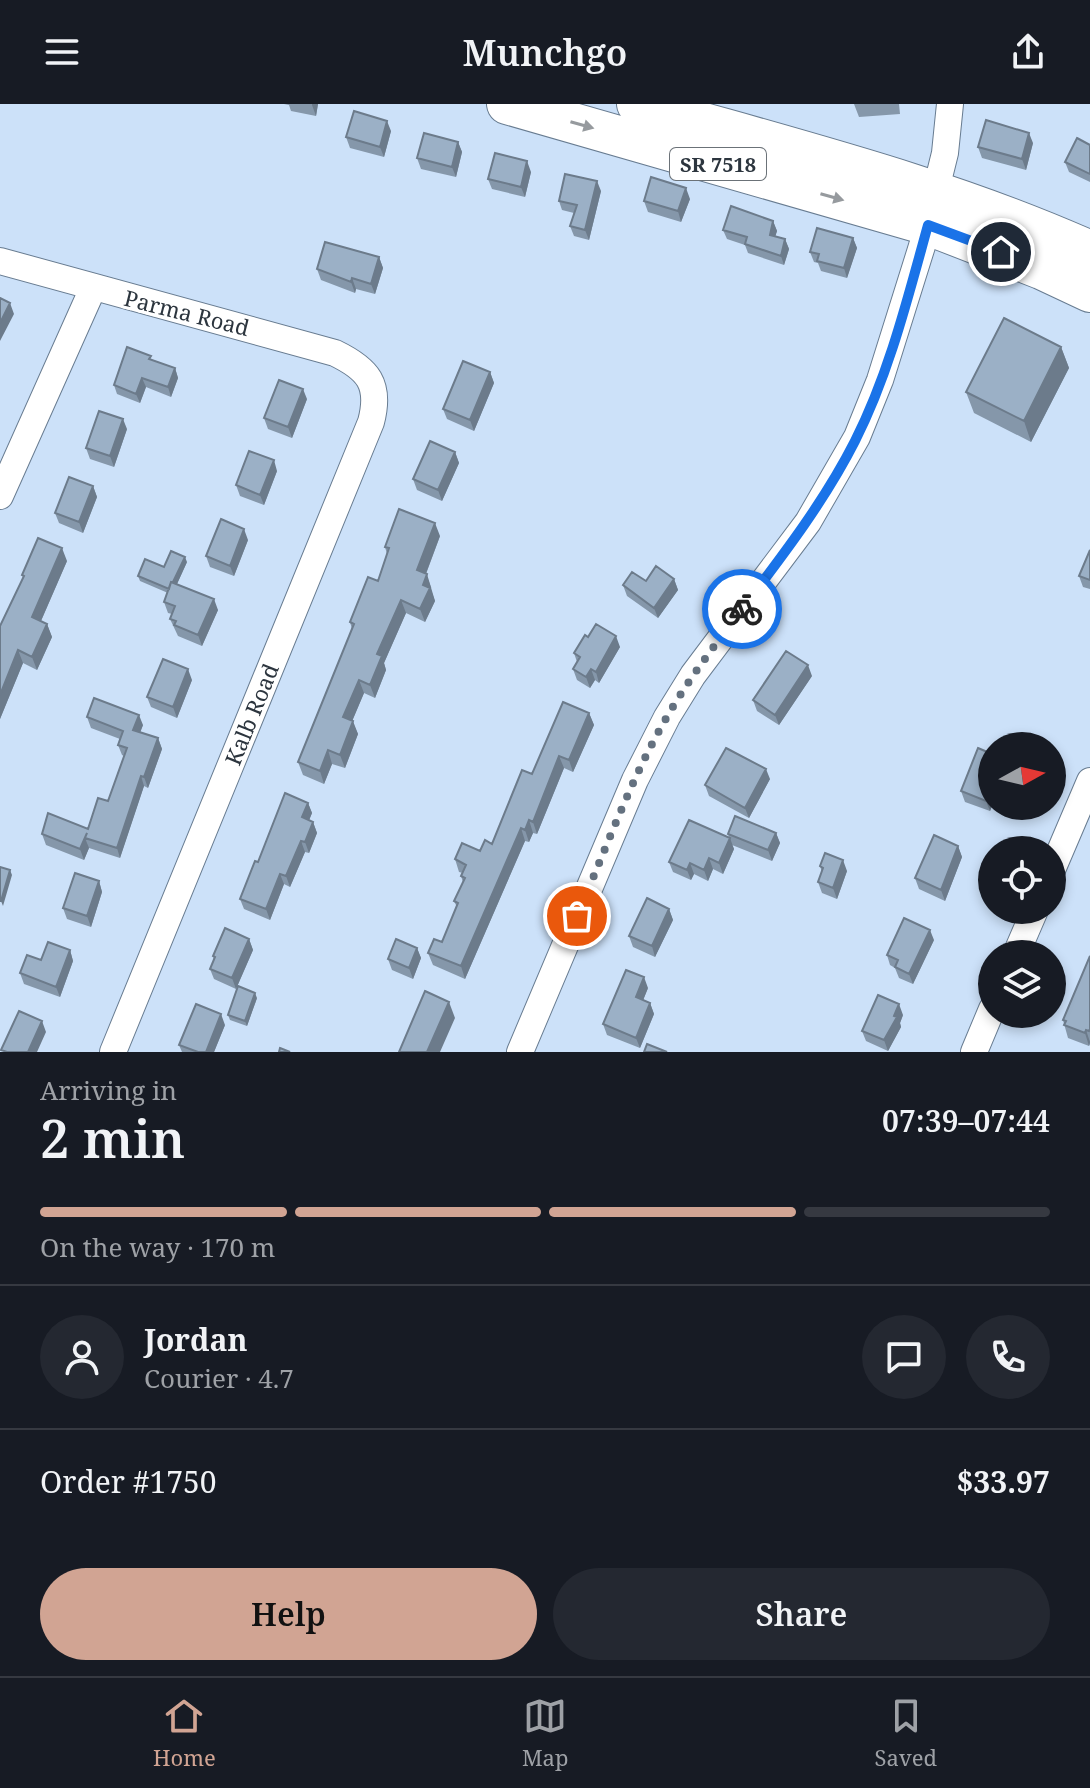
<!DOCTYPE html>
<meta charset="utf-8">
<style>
body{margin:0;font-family:"Noto Serif",serif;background:#242831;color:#f1f3f6;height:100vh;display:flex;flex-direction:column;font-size:30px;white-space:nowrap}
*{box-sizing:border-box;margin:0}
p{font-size:26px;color:#9ea1a6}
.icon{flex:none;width:44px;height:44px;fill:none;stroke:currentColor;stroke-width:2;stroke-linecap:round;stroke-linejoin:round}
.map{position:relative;height:948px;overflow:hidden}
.details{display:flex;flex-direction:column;background:#171b24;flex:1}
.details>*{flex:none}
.needle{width:52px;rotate:82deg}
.buttons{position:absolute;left:978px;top:628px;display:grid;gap:16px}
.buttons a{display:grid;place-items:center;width:88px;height:88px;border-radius:50%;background:#171b24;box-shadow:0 4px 12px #0003;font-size:40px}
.pin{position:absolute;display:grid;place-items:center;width:68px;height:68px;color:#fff;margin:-34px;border:4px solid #fff;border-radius:50%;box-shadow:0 2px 8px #0007}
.courier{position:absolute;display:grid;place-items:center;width:80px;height:80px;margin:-40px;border:6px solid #1a73e8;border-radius:50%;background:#fff;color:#222;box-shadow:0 2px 10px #0007}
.overview em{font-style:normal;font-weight:600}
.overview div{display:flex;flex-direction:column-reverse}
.overview{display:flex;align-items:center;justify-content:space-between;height:136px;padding:0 40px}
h1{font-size:52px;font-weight:600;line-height:60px}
.bar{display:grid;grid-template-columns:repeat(4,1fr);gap:12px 8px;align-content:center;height:96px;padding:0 40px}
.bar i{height:10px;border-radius:6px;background:#363941}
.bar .current{background:#d1a493}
.bar p{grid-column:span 4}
.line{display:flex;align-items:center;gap:20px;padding:0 40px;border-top:2px solid #363941}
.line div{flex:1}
.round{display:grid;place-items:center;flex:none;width:84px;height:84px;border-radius:42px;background:#242831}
.cta{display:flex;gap:16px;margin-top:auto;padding:16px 40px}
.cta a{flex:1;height:92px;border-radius:48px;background:#d1a493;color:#111;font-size:32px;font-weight:600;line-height:92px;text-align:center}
.cta a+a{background:#242831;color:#f1f3f6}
header{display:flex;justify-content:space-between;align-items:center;height:104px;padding:0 40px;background:#171b24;font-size:36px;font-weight:600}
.dock{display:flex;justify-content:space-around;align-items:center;height:112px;border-top:2px solid #363941;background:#171b24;font-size:22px;color:#9ea1a6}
.dock a{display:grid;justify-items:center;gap:4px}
.dock .current{color:#d1a493}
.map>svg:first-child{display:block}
</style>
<header><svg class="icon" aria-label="menu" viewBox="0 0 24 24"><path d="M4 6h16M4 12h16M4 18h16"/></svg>Munchgo<svg class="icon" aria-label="share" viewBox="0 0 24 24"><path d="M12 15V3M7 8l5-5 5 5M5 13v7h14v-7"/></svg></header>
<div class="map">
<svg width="1090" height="948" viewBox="0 0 1090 948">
<rect width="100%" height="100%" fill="#cce1f9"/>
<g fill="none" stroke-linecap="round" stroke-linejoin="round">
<defs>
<path id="minor" d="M0,157L335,249C368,265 381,280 371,318L113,948
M0,392L93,184
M1052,766L1090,677
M1016,850L1035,806
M520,948L635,676L667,613L693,571L808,418L857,333L880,276L922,142L945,49L950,0
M974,948L992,905"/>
<path id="highway" d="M507,0L928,121L1041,165L1090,188
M637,0C789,44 945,82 1090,147"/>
</defs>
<use href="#minor" stroke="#687c91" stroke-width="28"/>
<use href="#highway" stroke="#687c91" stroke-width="42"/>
<use href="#minor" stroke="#fff" stroke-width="26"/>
<use href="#highway" stroke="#fff" stroke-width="40"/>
</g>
<path fill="#8597aa" d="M284,0H318L316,12L291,7L289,1Z
M854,0H899L900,10L859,13Z
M391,27L384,53L350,44L346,33Z
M458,38L462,48L456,73L421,65L417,54Z
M1033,39L1026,66L982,54L978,43Z
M1090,41V78L1069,68L1065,58Z
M531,68L525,93L492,85L488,75Z
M601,87L589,136L574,132L570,122L574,109L562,106L559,97Z
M690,95L681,118L648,108L644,97Z
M773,117L777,127L775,132L785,135L789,145L784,161L748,149L745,141L727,135L723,126Z
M853,134L857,144L847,174L821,167L818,159L814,158L810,148Z
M379,153L383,164L375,190L356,185L355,189L321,176L317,165Z
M1061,243L1069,264L1031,338L974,309L966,288Z
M153,256L175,264L178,274L171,293L146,283L140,299L117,290L114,281Z
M490,268L494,279L474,327L447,315L443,305Z
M307,295L292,334L268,325L264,314Z
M127,325L114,363L90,355L86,344Z
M455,348L459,359L442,397L417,386L413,375Z
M277,367L264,401L240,392L236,381Z
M93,382L97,393L83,429L59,419L55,409Z
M440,432L426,470L431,483V486L435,497L425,518L406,509L384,559L386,566L375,594L364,589L352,617L358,630L345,664L332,660L324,680L303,671L298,658L352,525L350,518L378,477L387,450L385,443Z
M248,436L234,472L210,463L206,452Z
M1090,446V485L1083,483L1079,472Z
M67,457L41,517L47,520L52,533L37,566L23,559L0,615V522L23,474L22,471Z
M187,458L177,480L218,506L202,542L178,532L170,515L172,510L168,509L164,498L168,489L140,477L138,472Z
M674,475L678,486L658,514L627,492L623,481L646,477Z
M588,533L620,543L599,579L595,576L590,584L577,576L573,565L577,558L574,549Z
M812,572L779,621L757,607L753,596Z
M192,576L177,614L151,603L147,593Z
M589,609L594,621L573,668L564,664L537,730L533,729L529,738L525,737L465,875L433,861L428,849L442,838L457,803L454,797L463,778L461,772L463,769L459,768L455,755L480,747L492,740L532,670Z
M87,613L143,621L140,628L158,634L162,645L148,684L144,682L120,754L89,744L84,756L46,741L42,730L88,725L108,697L124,652L122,651L118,641L120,635L91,624Z
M992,650V702L990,707L965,698L961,687Z
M770,675L749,714L709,692L705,681Z
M308,699L312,709L309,716L313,718L317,729L309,749L305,748L290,783L284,780L270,816L244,805L240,795L258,758Z
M776,729L780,739L772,757L732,741L734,745L723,770L713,765L708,777L694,770L691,776L673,768L669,758L729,734L728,730Z
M958,742L962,753L945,797L919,785L915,774Z
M820,762L847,767L837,795L822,789L818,778L822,768Z
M99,777L102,788L91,823L67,815L63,804Z
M669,805L673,816L655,853L633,843L629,832Z
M249,835L253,846L236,885L214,875L210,865L214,856L213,852Z
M934,836L913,880L899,874L895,864L890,861L887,851Z
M417,844L421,854L413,875L392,866L388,855Z
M70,846L73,857L60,893L24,880L20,869L41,856Z
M1090,852V940L1089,942L1068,934L1063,916Z
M648,884L643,896L650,899L654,910L640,944L607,931L603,920Z
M257,894L247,922L230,916L228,911Z
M903,911L900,919L901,923L888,947L866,937L862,927Z
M225,921L214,948H182L179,941Z"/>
<path fill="#6c7b8b" d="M312,0H318L316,12L312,1Z
M387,17L391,27L384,53L380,43Z
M1029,29L1033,39L1026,66L1022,55Z
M458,38L462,48L456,73L452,63Z
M527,57L531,68L525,93L521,83Z
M597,77L601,87L589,136L585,126Z
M686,84L690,95L681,118L678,107Z
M773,117L777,127L773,140L770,131Z
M853,134L857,144L847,174L844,164Z
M785,135L789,145L784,161L781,152Z
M379,153L383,164L375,190L371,180Z
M352,174L356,185L355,189L351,178Z
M10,199L14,210L0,237V219Z
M1061,243L1069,264L1031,338L1024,317Z
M175,264L178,274L171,293L168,283Z
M490,268L494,279L474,327L470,316Z
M142,274L146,283L140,299L136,290Z
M303,285L307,295L292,334L288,323Z
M123,315L127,325L114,363L110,352Z
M455,348L459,359L442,397L438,386Z
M274,356L277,367L264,401L260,391Z
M93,382L97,393L83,429L79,418Z
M435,419L440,432L422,480L417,466Z
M244,425L248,436L234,472L230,462Z
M62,444L67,457L37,526L32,513Z
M185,453L187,458L172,491L170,486Z
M427,470L435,497L425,518L420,505L423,481Z
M674,475L678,486L658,514L654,504Z
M214,495L218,506L202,542L198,531Z
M401,496L406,509L384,559L386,566L375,594L370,581L377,550Z
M47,520L52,533L37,566L32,553Z
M616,532L620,543L599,579L596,568Z
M18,546L23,559L0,615V591Z
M808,561L812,572L779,621L775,611Z
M188,565L192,576L177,614L173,603Z
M591,565L595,576L590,584L586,573Z
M359,576L364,589L348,627L343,613Z
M589,609L594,621L573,668L569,656Z
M139,611L143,621L137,637L133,626Z
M353,617L358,630L345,664L340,651Z
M158,634L162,645L148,684L144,673Z
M328,646L332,660L324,680L320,667Z
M559,652L564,664L537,730L533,718Z
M766,665L770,675L749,714L745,704Z
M141,672L144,682L120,754L117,744Z
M992,682V702L990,707L986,697Z
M308,699L312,709L306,724L302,713Z
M529,716L533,729L529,738L525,726Z
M313,718L317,729L309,749L305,738Z
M521,724L525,737L465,875L461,862Z
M776,729L780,739L772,757L768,746Z
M85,734L89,744L84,756L80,745Z
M730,734L734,745L723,770L719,759Z
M301,737L305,748L290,783L286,772Z
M958,742L962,753L945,797L941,786Z
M709,754L713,765L708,777L704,766Z
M843,756L847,767L837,795L833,784Z
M690,759L694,770L691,776L687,766Z
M10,766L12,771L3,802L1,797Z
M280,770L284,780L270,816L266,805Z
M99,777L102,788L91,823L87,812Z
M669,805L673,816L655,853L652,842Z
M930,826L934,836L913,880L909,870Z
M249,835L253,846L236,885L232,874Z
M417,844L421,854L413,875L409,864Z
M70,846L73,857L60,893L56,883Z
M644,873L648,884L640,904L636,893Z
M255,889L257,894L247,922L245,917Z
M449,898L455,914L440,948H427Z
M650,899L654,910L640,944L636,934Z
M899,900L903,911L900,919L901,923L888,947L884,936Z
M221,910L225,921L214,948H206Z
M42,917L46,928L37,948H28Z
M1086,926L1090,938L1089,942L1085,929Z"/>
<path fill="#9bb0c6" stroke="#6c7b8b" stroke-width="2" d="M354,7L387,17L380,43L346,33Z
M986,16L1029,29L1022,55L978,43Z
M424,29L458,38L452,63L417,54Z
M1077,34L1090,41V70L1065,58Z
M495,49L527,57L521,83L488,75Z
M565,70L597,77L585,126L570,122L577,101L559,97Z
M651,73L686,84L678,107L644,97Z
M731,102L773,117L770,131L785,135L781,152L745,140L747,133L723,126Z
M817,124L853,134L844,164L817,157L819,150L810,148Z
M325,138L379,153L371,180L352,174L351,178L317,165Z
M0,194L10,199L0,219Z
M1004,214L1061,243L1024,317L966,288Z
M127,243L151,252L149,255L175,264L168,283L142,274L136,290L114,281Z
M463,257L490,268L470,316L443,305Z
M279,276L303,285L288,323L264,314Z
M99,307L123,315L110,352L86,344Z
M430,337L455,348L438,386L413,375Z
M249,347L274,356L260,391L236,381Z
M69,373L93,382L79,418L55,409Z
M399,405L435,419L417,466L427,470L423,481L430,484L420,505L401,496L377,550L382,552L370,581L359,576L343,613L353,617L340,651L328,646L320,667L298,658L354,520L350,518L368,473L378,477L389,444L385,443Z
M221,415L244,425L230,462L206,452Z
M38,434L62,444L32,513L47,520L32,553L18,546L0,591V522L24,472L22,471Z
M1090,446V476L1079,472Z
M171,447L185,453L173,478H171L169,485L138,472L145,455L164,463Z
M656,462L674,475L654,504L623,481L632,468L646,477Z
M171,478L214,495L198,531L174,521L176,517L170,515L175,502L164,498Z
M596,520L616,532L596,568L591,565L586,573L573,565L580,553L574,549L585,531L588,533Z
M786,547L808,561L775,611L753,596Z
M163,555L188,565L173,603L147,593Z
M94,594L139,611L133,626L158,634L144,673L141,672L117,744L85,734L87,729L80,745L42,730L48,709L88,725L98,694L108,697L127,644L118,641L123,627L87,613Z
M563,598L589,609L569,656L559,652L533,718L529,716L525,726L521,724L461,862L428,849L434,835L442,838L458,799L454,797L465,774L461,772L466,761L455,755L462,739L480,747L485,736L492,740L522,666L532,670Z
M726,644L766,665L745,704L705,681Z
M978,644L992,650V682L986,697L961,687Z
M285,689L308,699L302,713L313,718L305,738L301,737L286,772L280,770L266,805L240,795L255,757L258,758Z
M735,712L776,729L768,746L728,730Z
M689,716L730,734L719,759L709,754L704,766L690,759L687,766L669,758Z
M934,731L958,742L941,786L915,774Z
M825,749L843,756L833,784L818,778L823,764L820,762Z
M0,763L10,766L1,797H0Z
M75,769L99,777L87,812L63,804Z
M647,794L669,805L652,842L629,832Z
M904,814L930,826L909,870L895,863L898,856L887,851Z
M225,824L249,835L232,874L210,865L215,853L213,852Z
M396,835L417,844L409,864L388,855Z
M48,838L70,846L56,883L20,869L27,851L41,856Z
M1090,852V925L1089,927L1086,926L1085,929L1064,921L1066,917L1063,916Z
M626,866L644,873L636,893L650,899L636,934L603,920Z
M238,882L255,889L245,917L228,911Z
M425,887L449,898L427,948H399Z
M878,891L899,900L894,912L897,913L884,936L862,927Z
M196,900L221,910L206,948H198L179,941Z
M19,907L42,917L28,948H7L1,946Z
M647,940L667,948H644Z
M280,944L290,948H279Z"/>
<defs><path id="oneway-solid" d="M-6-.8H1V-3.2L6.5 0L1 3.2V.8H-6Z" transform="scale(2)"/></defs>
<g fill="#969a9e">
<use href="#oneway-solid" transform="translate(582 21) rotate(16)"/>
<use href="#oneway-solid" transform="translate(832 93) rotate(16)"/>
</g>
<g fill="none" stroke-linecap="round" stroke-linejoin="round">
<path stroke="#64717f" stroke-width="8" stroke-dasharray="0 14.4" d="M577,812C606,745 631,674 668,611C690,573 716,540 742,505"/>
<path stroke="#1a73e8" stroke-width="10" d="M742,505C783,451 824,398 855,337C889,270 908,193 928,121L1001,148"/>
</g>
<g text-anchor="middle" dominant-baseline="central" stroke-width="6" stroke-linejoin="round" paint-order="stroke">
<rect fill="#fff" stroke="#6b7278" stroke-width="2" x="670" y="44" width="96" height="32" rx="6"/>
<g font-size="20" font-weight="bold" fill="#2c353e">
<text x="718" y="60">SR 7518</text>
</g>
<g font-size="22" fill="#2c353e" stroke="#fff">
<text transform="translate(187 208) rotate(14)">Parma Road</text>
<text transform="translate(251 610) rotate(-68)">Kalb Road</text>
</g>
</g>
</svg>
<div class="buttons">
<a><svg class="needle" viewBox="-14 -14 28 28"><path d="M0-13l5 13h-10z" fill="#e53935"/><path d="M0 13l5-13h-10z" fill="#9ea1a6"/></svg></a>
<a><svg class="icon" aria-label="locate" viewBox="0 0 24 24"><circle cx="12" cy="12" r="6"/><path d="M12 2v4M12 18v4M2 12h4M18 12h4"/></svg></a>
<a><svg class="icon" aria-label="layers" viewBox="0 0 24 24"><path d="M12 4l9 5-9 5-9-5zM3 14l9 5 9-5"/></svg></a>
</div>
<div class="pin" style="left:577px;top:812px;background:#ea580c"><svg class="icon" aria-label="bag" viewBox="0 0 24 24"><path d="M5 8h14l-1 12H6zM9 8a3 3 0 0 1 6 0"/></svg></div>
<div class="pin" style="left:1001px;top:148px;background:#1f2937"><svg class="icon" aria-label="home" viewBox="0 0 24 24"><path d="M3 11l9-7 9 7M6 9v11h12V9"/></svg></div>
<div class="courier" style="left:742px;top:505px"><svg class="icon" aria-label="bike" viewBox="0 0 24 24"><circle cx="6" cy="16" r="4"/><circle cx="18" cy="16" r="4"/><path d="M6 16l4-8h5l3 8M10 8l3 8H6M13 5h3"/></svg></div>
</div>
<section class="details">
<div class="overview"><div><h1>2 min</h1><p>Arriving in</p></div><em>07:39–07:44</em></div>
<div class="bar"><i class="current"></i><i class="current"></i><i class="current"></i><i></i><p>On the way · 170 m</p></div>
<div class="line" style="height:144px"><a class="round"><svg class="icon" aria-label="person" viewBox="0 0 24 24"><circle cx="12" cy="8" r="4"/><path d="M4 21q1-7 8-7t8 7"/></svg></a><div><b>Jordan</b><p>Courier · 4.7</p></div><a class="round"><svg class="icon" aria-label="chat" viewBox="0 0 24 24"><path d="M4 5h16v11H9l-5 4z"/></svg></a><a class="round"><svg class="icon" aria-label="phone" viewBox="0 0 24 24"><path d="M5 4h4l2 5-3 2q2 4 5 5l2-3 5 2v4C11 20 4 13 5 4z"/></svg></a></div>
<div class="line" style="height:104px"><div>Order #1750</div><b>$33.97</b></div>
<div class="cta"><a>Help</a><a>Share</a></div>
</section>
<nav class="dock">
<a class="current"><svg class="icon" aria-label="home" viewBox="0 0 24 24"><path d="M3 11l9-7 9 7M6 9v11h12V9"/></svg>Home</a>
<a><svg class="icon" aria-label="map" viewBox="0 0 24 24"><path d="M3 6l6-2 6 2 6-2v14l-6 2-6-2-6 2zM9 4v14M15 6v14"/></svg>Map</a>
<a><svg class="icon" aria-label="saved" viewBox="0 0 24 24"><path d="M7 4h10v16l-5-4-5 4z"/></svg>Saved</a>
</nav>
